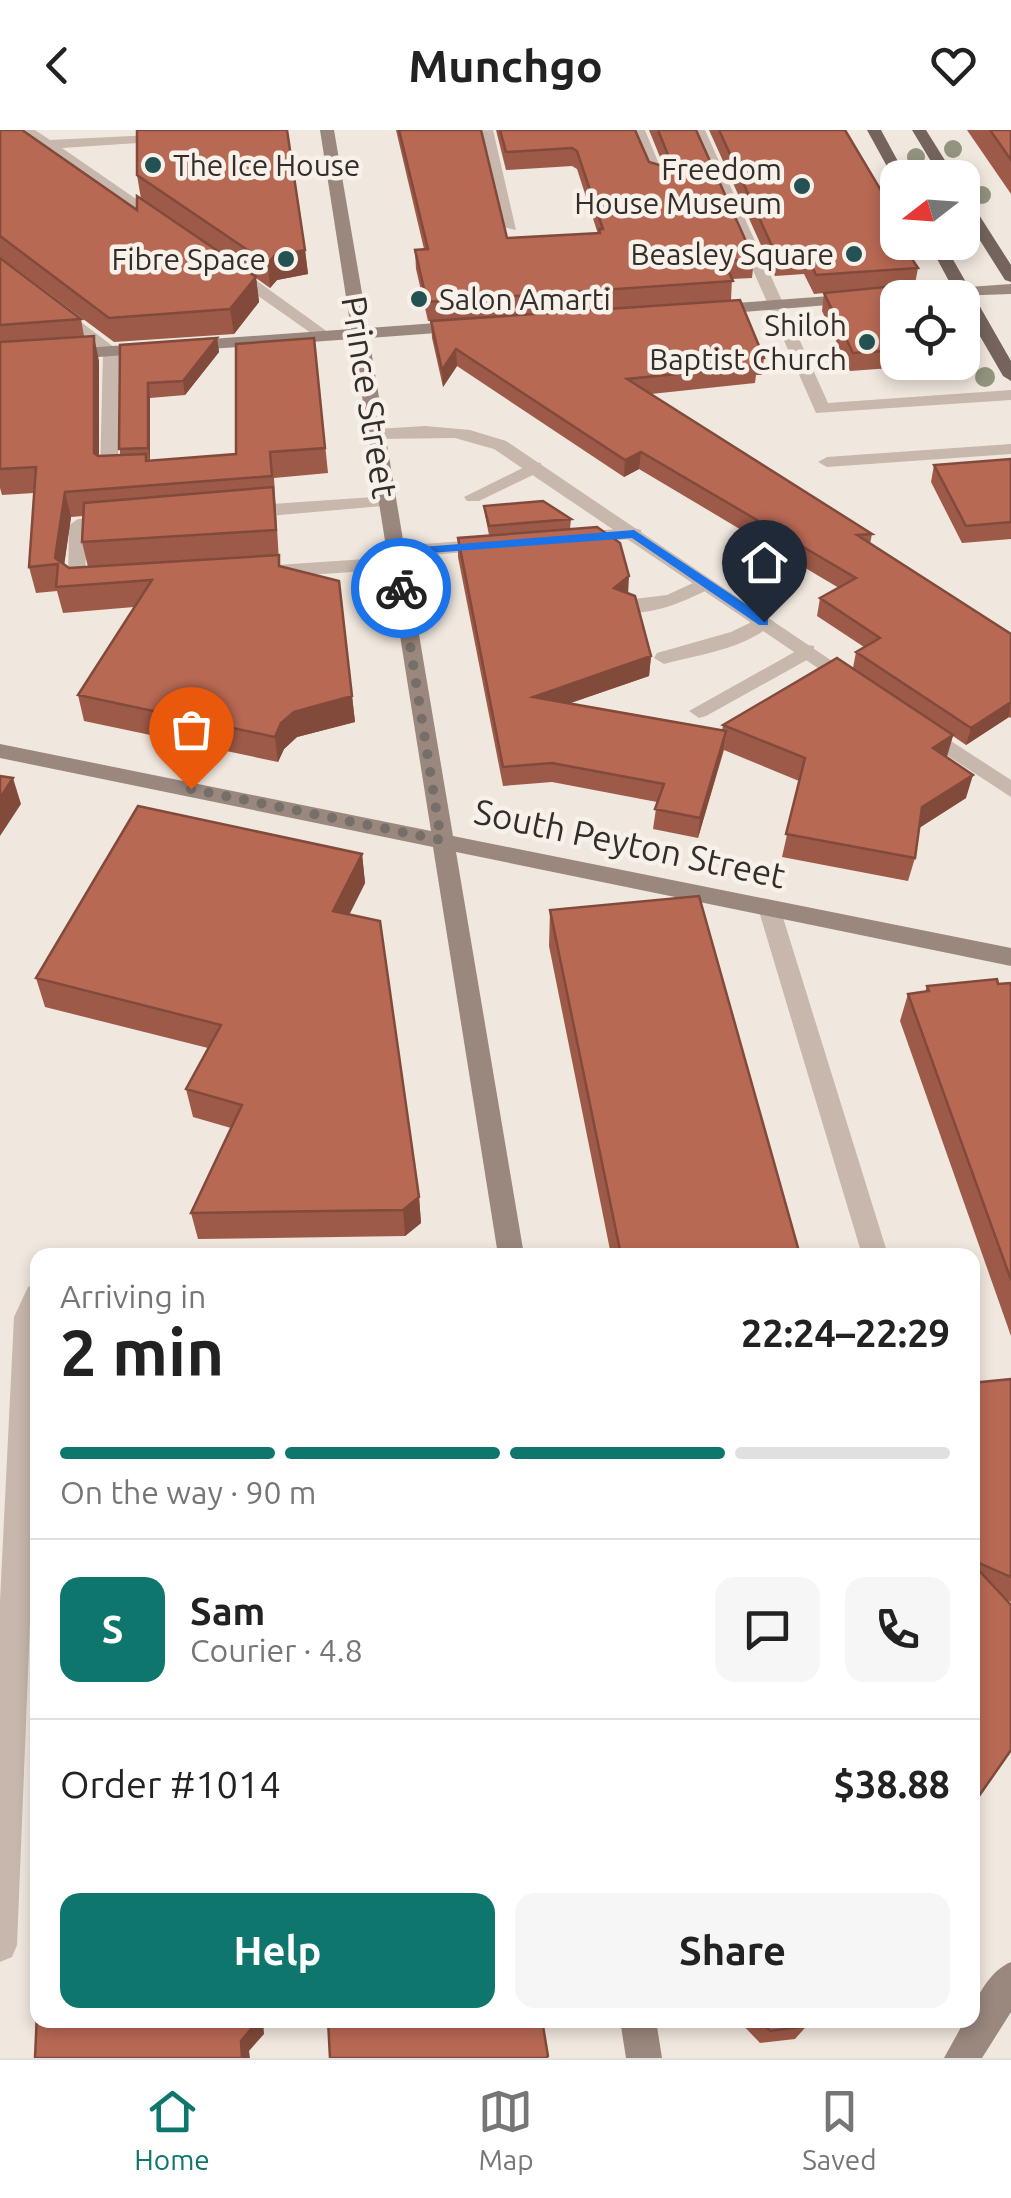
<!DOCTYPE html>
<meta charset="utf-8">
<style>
body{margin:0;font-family:Ubuntu,sans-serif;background:#f6f6f6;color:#222;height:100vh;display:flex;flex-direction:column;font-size:38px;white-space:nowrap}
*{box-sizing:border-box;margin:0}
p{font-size:32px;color:#767676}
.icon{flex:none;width:55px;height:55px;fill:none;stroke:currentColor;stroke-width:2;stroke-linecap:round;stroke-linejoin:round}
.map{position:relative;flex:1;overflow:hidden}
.panel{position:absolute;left:30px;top:1118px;width:950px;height:780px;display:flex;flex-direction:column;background:#fff;border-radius:20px;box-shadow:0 5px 15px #0003}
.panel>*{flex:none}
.needle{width:65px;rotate:253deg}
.tools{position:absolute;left:880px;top:30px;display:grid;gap:20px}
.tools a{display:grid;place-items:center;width:100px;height:100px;border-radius:20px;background:#fff;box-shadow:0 5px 15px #0003;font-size:50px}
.pin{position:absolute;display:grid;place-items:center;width:85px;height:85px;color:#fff;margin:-102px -42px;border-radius:50% 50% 50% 0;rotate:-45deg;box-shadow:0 0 10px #0007}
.pin .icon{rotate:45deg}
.courier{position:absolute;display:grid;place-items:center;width:100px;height:100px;margin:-50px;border:8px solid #1a73e8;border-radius:50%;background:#fff;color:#222;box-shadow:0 2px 12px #0007}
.headline em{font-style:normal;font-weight:600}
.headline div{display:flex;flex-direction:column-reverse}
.headline{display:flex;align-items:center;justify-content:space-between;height:170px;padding:0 30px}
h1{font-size:65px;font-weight:600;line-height:75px}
.bar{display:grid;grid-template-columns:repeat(4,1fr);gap:15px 10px;align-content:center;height:120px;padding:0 30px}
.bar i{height:12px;border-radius:8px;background:#e0e0e0}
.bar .active{background:#0f766e}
.bar p{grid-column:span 4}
.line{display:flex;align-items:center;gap:25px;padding:0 30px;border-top:2px solid #e0e0e0}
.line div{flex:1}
.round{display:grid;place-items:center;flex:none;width:105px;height:105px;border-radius:20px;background:#f6f6f6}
.cta{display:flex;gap:20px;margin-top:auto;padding:20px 30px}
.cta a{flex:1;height:115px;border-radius:20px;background:#0f766e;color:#fff;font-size:40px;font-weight:600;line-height:115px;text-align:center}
.cta a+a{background:#f6f6f6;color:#222}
header{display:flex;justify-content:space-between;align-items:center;height:130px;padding:0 30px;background:#fff;font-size:45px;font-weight:600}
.tabs{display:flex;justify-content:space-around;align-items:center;height:140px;border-top:2px solid #e0e0e0;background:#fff;font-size:28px;color:#767676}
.tabs a{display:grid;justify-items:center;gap:5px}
.tabs .active{color:#0f766e}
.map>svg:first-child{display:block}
</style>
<header><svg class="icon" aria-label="back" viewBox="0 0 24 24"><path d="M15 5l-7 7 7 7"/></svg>Munchgo<svg class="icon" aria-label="heart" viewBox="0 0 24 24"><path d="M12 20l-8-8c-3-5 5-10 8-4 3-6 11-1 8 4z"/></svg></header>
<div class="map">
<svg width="1011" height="1928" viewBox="0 0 1011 1928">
<rect width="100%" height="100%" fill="#f0e7de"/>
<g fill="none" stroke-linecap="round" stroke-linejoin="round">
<path fill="#c7b7ac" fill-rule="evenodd" d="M479,0H493L516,100L503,97Z
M631,0H645L665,49L663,52L651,49Z
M691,0H705L828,273L1011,260V270L816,283Z
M0,130L119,221L118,338L127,339V347L109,349L100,344L103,223L0,143Z
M1011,314V324L827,337L818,332L827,327Z
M535,332L541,333V341L479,371H467L464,367Z
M388,366L394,367V375L245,388L236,382L245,376Z
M116,386L123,388V396L87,400L85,448L100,449L103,453L93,459L68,458L69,395L78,389Z
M634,398L641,400V408L576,414L567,408L576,402Z
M491,409L500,415L498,419L398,428L407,433L397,439L263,448L253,442L263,436L395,427L387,422L396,416Z
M706,447L716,453L713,457C690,469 638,494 616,476L626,470L667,465Z
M764,486L774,492C749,518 698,525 664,534L654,528L657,523L731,502Z
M807,515L814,516V526L706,586L699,588L689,581Z
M769,770L780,778L888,1125H862L758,778Z"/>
<path fill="#c7b7ac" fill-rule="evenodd" d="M19,0H35L50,10L173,4V10L168,11L62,18L171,93L158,96L44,19L0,21V13L32,11Z
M227,138H239L332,205L318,208L227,144Z
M425,296L470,300L506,311L863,552L860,557H846L494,319L455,308L377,309L368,304L377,299Z
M923,593L1011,650V667L916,605L913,600Z
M38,1153V1296L17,1815L12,1827L0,1832V1471L14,1187L28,1157Z"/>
<path fill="#9a877d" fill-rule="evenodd" d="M320,0H334L368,198L464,191L472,196L464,201L369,208L453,706L1011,818V836L456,722L524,1125H498L433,717L0,628V614L431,701L353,209L0,234V224L351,199Z
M1011,154V164L898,168V172L890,167L898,162Z
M858,164L864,166V172L708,185L700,180L708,175Z
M1011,1832V1882L982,1928H944L965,1890H972C972,1869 992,1839 1011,1832Z
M620,1890H656L662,1928H626Z"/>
<path fill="#75645d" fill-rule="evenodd" d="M867,0H881L907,48L895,51Z
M912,0H926L956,48H941Z
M962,65L967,66L1011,135V152L1005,150L962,82Z
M928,112H943L1011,231V251L1003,246L962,175V168H958Z"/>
</g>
<g fill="#92947e">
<circle cx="953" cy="19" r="9"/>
<circle cx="916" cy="27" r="9"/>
<circle cx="982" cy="65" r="9"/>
<circle cx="985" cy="247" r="10"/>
</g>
<path fill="#9e5a48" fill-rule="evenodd" d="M0,0L137,80L141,69L137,45L305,120L308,144L277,150L270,158L256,148L259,172L234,204L114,212L0,127Z
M396,0H481L507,108L598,104L577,39L572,36L506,40L496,0H635L649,32L664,37L649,0H696L754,129L752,148L732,149L731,170L764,228L762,245H756L755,253L651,264L872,404L870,414L1011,504V588L1009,587L966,615L953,606L947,627L966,668L919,698L915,728L908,751L782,727L799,651L724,620L698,708L653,699L657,672L552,652L503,656L458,427V408L628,463L651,526L649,546L570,573L722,601L723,595L853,538L856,522L864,517L817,486L820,468L839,458L639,339L624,347L457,236L443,257L432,208L431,191H428L416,139L415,120L424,119Z
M709,0H845L915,119L913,130L918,138L915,154L898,168V232L959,233L850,241L822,181L824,163L814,164L804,144L775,146Z
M967,0H1011V64Z
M0,128L81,189L84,206L99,231V326L120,325V215L217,208L219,222L185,265L150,268V330L236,324L314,208L328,343L274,348L279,431L280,437L352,566L355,592L297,607L284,619L278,632L84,591L78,565L134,477L63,483L57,461L36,463L29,437L34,363L2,365L0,358ZM83,386L82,412L88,437L69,438L64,435L71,387Z
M1011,329V409L962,413L931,352L934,335Z
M484,376L571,389L570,399L489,405L485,385Z
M362,724L365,753L349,785L419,1067L421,1093L405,1106L198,1109L191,1083L231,998L193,987L186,959L208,918L45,877L36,848Z
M550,780L800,1125H611L549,816Z
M1011,853V1206L900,891L908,864L925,862L927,856Z
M1011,1249V1472L1007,1470L972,1676V1253Z
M738,1890H812L795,1909L760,1913Z"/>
<path fill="#814a3b" d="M305,120L308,144L277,150L270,158L268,134L274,126Z
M256,147L259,172L234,204L230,179Z
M94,206L99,231V348L94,323Z
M217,208L219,222L185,265L183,251Z
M456,219L457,236L443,257L442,240Z
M148,253L150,268V332L148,318Z
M641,322L639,339L624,347L625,330Z
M65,362L71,387L62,450L55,428Z
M629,446L628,466L614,458Z
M651,526L649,546L533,586V567Z
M352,566L355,592L297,607L284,619L278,632L275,607L281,593L294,582Z
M1011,572L1009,587L966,615L971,598Z
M726,601L723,621L698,708L700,688Z
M953,605L946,628L933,618Z
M973,645L966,668L916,700L922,677Z
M13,648L21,674L0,706V668Z
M362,724L365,753L336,811L333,781Z
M419,1067L421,1093L405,1106L403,1080Z
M256,1890H263L264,1904L249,1921L250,1928H242L241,1911Z"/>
<path fill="#b86954" stroke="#814a3b" stroke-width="2.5" d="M0,0H22L137,80V66L256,147L230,179L109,188L0,106Z
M137,0H287L305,120L274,126L268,134L137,45Z
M399,0H481L507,108L600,103L599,99H603L577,21L572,18L506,22L500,0H635L649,32L666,37L670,30L658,0H696L754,129L724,131L733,151L427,172L415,120L428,119Z
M719,0H845L898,89V112H911L915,119L906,120L918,138L816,145L807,125L777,127Z
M990,0H1011V30Z
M0,128L81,189L0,195Z
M926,153L934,168H898V220L853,223L824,163Z
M740,170L764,228L754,229L758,236L627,249L872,404L857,405L1011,504V572L971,598L856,522L880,508L820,468L856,448L641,322L625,330L456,219L442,240L431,191Z
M94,206V323L98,326L146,324V331L236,324V214L314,208L325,318L270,322L272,346L65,362L55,428L69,438L279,425V436L339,451L352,566L294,582L281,593L275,607L78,565L152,450L56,457L58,434L29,437L36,337L0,339V212Z
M217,208L183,251L148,253V318L119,319L120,215Z
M1011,329V392L966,396L934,335Z
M273,357L276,400L82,412L84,373Z
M543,371L571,389L489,396L484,376Z
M597,397L620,413L629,446L614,458L635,466L651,526L533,567L726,601L700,688L655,679L664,654L552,633L503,637L458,408Z
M837,528L953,605L933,618L973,645L922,677L915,728L786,704L805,628L723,595Z
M0,646L13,648L0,668Z
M138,676L362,724L333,781L380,791L419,1067L403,1080L191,1083L242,975L186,959L221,895L36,848Z
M699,766L800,1125H621L550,780Z
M997,849L998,854L1011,853V1150L908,864L929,861L927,856Z
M1011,1249V1447L972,1430V1253Z
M972,1433L1011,1475V1620L972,1676Z
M38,1860V1890H256V1893L241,1911L242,1928H35Z
M328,1890H542L548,1926L546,1928H330Z
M759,1890H812L807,1896L770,1901Z"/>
<path fill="#1a73e8" d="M634,400L768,489V495H759L632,408L403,425L408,458L401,462L395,458L390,422L396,419Z"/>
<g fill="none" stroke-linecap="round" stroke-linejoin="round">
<path stroke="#766e69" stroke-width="10" stroke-dasharray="0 18" d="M191,659L441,710L401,458"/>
</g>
<g fill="#245152" stroke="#f8f1ea" stroke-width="4">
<circle cx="153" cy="35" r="10"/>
<circle cx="802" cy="56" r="10"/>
<circle cx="854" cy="124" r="10"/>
<circle cx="286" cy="129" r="10"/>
<circle cx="419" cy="169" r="10"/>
<circle cx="867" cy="212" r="10"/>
</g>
<g text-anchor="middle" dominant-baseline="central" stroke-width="9" stroke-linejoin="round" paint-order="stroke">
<g font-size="30" fill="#352d2a" stroke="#f8f1ea" text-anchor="end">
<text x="173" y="35" text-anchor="start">The Ice House</text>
<text x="782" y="39">Freedom<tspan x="782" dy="34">House Museum</tspan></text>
<text x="834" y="124">Beasley Square</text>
<text x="266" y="129">Fibre Space</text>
<text x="439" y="169" text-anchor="start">Salon Amarti</text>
<text x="847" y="195">Shiloh<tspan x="847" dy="34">Baptist Church</tspan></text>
</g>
<g font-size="35" fill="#352d2a" stroke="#f8f1ea">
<text transform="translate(370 267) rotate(81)">Prince Street</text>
<text transform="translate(630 713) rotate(12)">South Peyton Street</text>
</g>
</g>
</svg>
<div class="tools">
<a><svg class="needle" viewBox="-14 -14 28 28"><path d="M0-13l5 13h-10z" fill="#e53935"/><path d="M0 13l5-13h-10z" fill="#767676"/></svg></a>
<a><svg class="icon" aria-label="locate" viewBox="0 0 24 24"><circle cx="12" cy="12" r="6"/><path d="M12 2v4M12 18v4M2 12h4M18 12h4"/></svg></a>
</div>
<div class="pin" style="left:191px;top:659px;background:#ea580c"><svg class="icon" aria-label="bag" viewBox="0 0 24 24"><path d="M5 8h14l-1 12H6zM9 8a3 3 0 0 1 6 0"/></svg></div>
<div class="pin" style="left:764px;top:492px;background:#1f2937"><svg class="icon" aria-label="home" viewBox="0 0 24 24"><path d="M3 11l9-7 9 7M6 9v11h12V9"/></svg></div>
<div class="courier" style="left:401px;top:458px"><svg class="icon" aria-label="bike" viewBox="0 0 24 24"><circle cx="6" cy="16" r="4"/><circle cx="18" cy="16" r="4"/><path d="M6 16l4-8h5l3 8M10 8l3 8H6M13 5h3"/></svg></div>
<section class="panel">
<div class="headline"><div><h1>2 min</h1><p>Arriving in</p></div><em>22:24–22:29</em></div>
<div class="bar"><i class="active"></i><i class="active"></i><i class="active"></i><i></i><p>On the way · 90 m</p></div>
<div class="line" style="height:180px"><b class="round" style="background:#0f766e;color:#fff">S</b><div><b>Sam</b><p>Courier · 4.8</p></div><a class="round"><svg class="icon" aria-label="chat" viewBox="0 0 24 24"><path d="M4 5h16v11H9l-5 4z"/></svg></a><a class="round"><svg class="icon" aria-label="phone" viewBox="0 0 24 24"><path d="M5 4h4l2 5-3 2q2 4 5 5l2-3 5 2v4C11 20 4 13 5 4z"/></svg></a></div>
<div class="line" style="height:130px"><div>Order #1014</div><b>$38.88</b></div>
<div class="cta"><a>Help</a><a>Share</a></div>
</section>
</div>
<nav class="tabs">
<a class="active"><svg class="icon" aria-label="home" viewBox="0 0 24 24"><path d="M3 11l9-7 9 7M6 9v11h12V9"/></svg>Home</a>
<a><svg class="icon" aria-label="map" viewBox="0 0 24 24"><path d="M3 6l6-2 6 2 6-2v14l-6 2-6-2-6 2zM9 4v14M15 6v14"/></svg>Map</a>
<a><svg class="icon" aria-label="saved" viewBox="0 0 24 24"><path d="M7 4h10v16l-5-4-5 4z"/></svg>Saved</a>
</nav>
